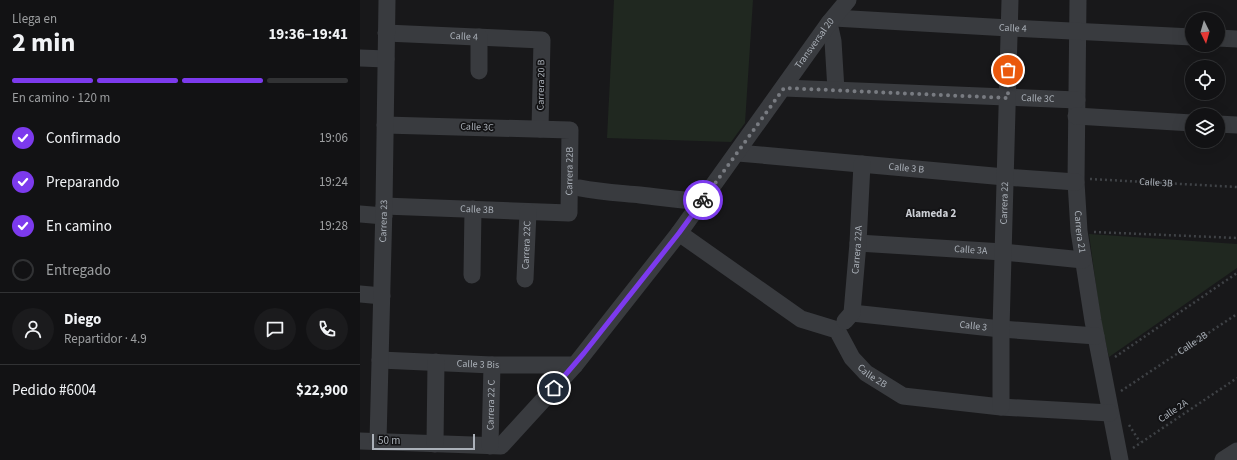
<!DOCTYPE html>
<html lang="es">
<meta charset="utf-8">
<style>
body{margin:0;font-family:"Source Sans 3",sans-serif;background:#1b1b1d;color:#f1f3f6;height:100vh;display:flex;flex-direction:column;font-size:15px;white-space:nowrap}
*{box-sizing:border-box;margin:0}
p{font-size:13px;color:#9c9ea0}
.icon{flex:none;width:22px;height:22px;fill:none;stroke:currentColor;stroke-width:2;stroke-linecap:round;stroke-linejoin:round}
.map{position:relative;flex:1;overflow:hidden}
.details{display:flex;flex-direction:column;background:#121214;width:360px}
.details>*{flex:none}
.needle{width:26px;rotate:175deg}
.fabs{position:absolute;left:825px;top:12px;display:grid;gap:8px}
.fabs a{display:grid;place-items:center;width:40px;height:40px;border-radius:50%;background:#121214;box-shadow:0 4px 16px #0002,0 0 0 1px #313234;font-size:20px}
.scale{position:absolute;left:12px;bottom:10px;width:103px;box-sizing:border-box;padding-left:4px;border:2px solid #abb1b9;border-top:0;font-size:11px;line-height:14px;white-space:nowrap;color:#abb1b9;-webkit-text-stroke:3px #131315;paint-order:stroke}
.pin{position:absolute;display:grid;place-items:center;width:34px;height:34px;color:#fff;margin:-17px;border:2px solid #fff;border-radius:50%;box-shadow:0 1px 4px #0007}
.courier{position:absolute;display:grid;place-items:center;width:40px;height:40px;margin:-20px;border:3px solid #7c3aed;border-radius:50%;background:#fff;color:#222;box-shadow:0 1px 5px #0007}
.headline em{font-style:normal;font-weight:700}
.headline div{display:flex;flex-direction:column-reverse}
.headline{display:flex;align-items:center;justify-content:space-between;height:68px;padding:0 12px}
h1{font-size:26px;font-weight:700;line-height:30px}
.bar{display:grid;grid-template-columns:repeat(4,1fr);gap:6px 4px;align-content:center;height:48px;padding:0 12px}
.bar i{height:5px;border-radius:3px;background:#313234}
.bar .on{background:#7c3aed}
.bar p{grid-column:span 4}
.line{display:flex;align-items:center;gap:10px;padding:0 12px;border-top:1px solid #313234}
.line div{flex:1}
.round{display:grid;place-items:center;flex:none;width:42px;height:42px;border-radius:21px;background:#1b1b1d}
ol{padding:0 12px;list-style:none}
li{display:flex;align-items:center;gap:12px;height:44px}
li p{margin-inline-start:auto}
li .icon{padding:4px;border-radius:50%;background:#7c3aed;color:#fff;stroke-width:4}
li:last-child{color:#9c9ea0}
li i{width:22px;height:22px;border:2px solid #313234;border-radius:50%}
main{display:flex;flex:1;min-height:0}
.map>svg:first-child{display:block}
</style>
<main>
<section class="details">
<div class="headline"><div><h1>2 min</h1><p>Llega en</p></div><em>19:36–19:41</em></div>
<div class="bar"><i class="on"></i><i class="on"></i><i class="on"></i><i></i><p>En camino · 120 m</p></div>
<ol>
<li><svg class="icon" aria-label="check" viewBox="0 0 24 24"><path d="M5 12l5 5 9-10"/></svg>Confirmado<p>19:06</p></li>
<li><svg class="icon" aria-label="check" viewBox="0 0 24 24"><path d="M5 12l5 5 9-10"/></svg>Preparando<p>19:24</p></li>
<li><svg class="icon" aria-label="check" viewBox="0 0 24 24"><path d="M5 12l5 5 9-10"/></svg>En camino<p>19:28</p></li>
<li><i></i>Entregado</li>
</ol>
<div class="line" style="height:72px"><a class="round"><svg class="icon" aria-label="person" viewBox="0 0 24 24"><circle cx="12" cy="8" r="4"/><path d="M4 21q1-7 8-7t8 7"/></svg></a><div><b>Diego</b><p>Repartidor · 4.9</p></div><a class="round"><svg class="icon" aria-label="chat" viewBox="0 0 24 24"><path d="M4 5h16v11H9l-5 4z"/></svg></a><a class="round"><svg class="icon" aria-label="phone" viewBox="0 0 24 24"><path d="M5 4h4l2 5-3 2q2 4 5 5l2-3 5 2v4C11 20 4 13 5 4z"/></svg></a></div>
<div class="line" style="height:52px"><div>Pedido #6004</div><b>$22,900</b></div>
</section>
<div class="map">
<svg width="877" height="460" viewBox="0 0 877 460">
<rect width="100%" height="100%" fill="#18181a"/>
<path fill="#202820" d="M254,0H393L385,123L371,142L247,138Z
M729,234L877,244V268L749,357L741,323Z"/>
<g fill="none" stroke-linecap="round" stroke-linejoin="round">
<g stroke="#3f4246" stroke-width="2.5" stroke-dasharray="2 3" stroke-linecap="butt">
<path id="s1" d="M730,179L877,187"/>
<path d="M734,232L877,238"/>
<path d="M755,357L877,273"/>
<path id="s2" d="M761,391L877,314"/>
<path d="M769,425L780,442"/>
<path d="M773,448L877,378"/>
</g>
<g stroke="#393b3f" stroke-width="17">
<path id="s3" d="M718,0L716,182L719,231L733,321L760,460"/>
<path id="s4" d="M474,18L649,28L832,37"/>
<path d="M469,23L473,41L476,90"/>
<path id="s5" d="M26,33L182,40L180,129"/>
<path d="M858,38L877,39"/>
<path d="M0,58L26,59"/>
<path d="M119,71V37"/>
<path id="s6" d="M424,88L717,100"/>
<path d="M716,116L832,123"/>
<path d="M858,124L877,125"/>
<path id="s7" d="M378,153L645,177L716,182"/>
<path d="M220,188C240,192 260,193 280,195C301,197 321,201 342,201"/>
<path id="s8" d="M24,206L209,213L210,130L25,125"/>
<path d="M0,214L24,216"/>
<path id="s9" d="M319,233L441,319L477,330L492,358L506,373L543,396L641,407L750,413"/>
<path id="s10" d="M498,243L643,252L723,260"/>
<path d="M112,275L113,209"/>
<path id="s11" d="M165,279L168,212"/>
<path d="M0,294L22,296"/>
<path id="s12" d="M492,313L641,329L736,336"/>
<path id="s13" d="M485,321L492,313L498,243L502,164"/>
<path id="s14" d="M20,360L132,365H215"/>
<path id="s15" d="M641,407V329L650,0"/>
<path id="s16" d="M0,441L141,446L215,365L319,233L469,23L488,0"/>
<path id="s17" d="M18,441L24,206L27,0"/>
<path d="M75,444L76,362"/>
<path id="s18" d="M130,446L132,365"/>
<path d="M863,460L877,451"/>
</g>
</g>
<g fill="none" stroke-linecap="round" stroke-linejoin="round">
<path stroke="#787b81" stroke-width="4" stroke-dasharray="0 7.2" d="M343,200L424,88L648,98V70"/>
<path stroke="#7c3aed" stroke-width="5" d="M194,388L224,353L319,233L343,200"/>
</g>
<g text-anchor="middle" dominant-baseline="central" stroke-width="3.5" stroke-linejoin="round" paint-order="stroke">
<g font-size="10" fill="#abb1b9" stroke="#131315">
<text stroke="none"><textPath href="#s4" startOffset="179">Calle 4</textPath></text>
<text stroke="none"><textPath href="#s5" startOffset="78">Calle 4</textPath></text>
<text stroke="none"><textPath href="#s16" startOffset="652">Transversal 20</textPath></text>
<text transform="translate(181 85) rotate(-89)">Carrera 20 B</text>
<text stroke="none"><textPath href="#s6" startOffset="254">Calle 3C</textPath></text>
<text transform="translate(117 127) rotate(2)">Calle 3C</text>
<text stroke="none"><textPath href="#s7" startOffset="169">Calle 3 B</textPath></text>
<text stroke="none"><textPath href="#s8" startOffset="227">Carrera 22B</textPath></text>
<text stroke="none"><textPath href="#s1" startOffset="66">Calle 3B</textPath></text>
<text stroke="none"><textPath href="#s15" startOffset="204">Carrera 22</textPath></text>
<text stroke="none"><textPath href="#s8" startOffset="93">Calle 3B</textPath></text>
<text stroke="none"><textPath href="#s17" startOffset="220">Carrera 23</textPath></text>
<text stroke="none"><textPath href="#s3" startOffset="232">Carrera 21</textPath></text>
<text stroke="none"><textPath href="#s11" startOffset="34">Carrera 22C</textPath></text>
<text stroke="none"><textPath href="#s13" startOffset="74">Carrera 22A</textPath></text>
<text stroke="none"><textPath href="#s10" startOffset="113">Calle 3A</textPath></text>
<text stroke="none"><textPath href="#s12" startOffset="122">Calle 3</textPath></text>
<text stroke="none"><textPath href="#s2" startOffset="86">Calle 2B</textPath></text>
<text stroke="none"><textPath href="#s14" startOffset="98">Calle 3 Bis</textPath></text>
<text stroke="none"><textPath href="#s9" startOffset="246">Calle 2B</textPath></text>
<text stroke="none"><textPath href="#s18" startOffset="41">Carrera 22 C</textPath></text>
<text transform="translate(813 411) rotate(-34)">Calle 2A</text>
</g>
<g font-size="11" font-weight="bold" fill="#cccfd5" stroke="#131315">
<text x="571" y="213">Alameda 2</text>
</g>
</g>
</svg>
<div class="fabs">
<a><svg class="needle" viewBox="-14 -14 28 28"><path d="M0-13l5 13h-10z" fill="#e53935"/><path d="M0 13l5-13h-10z" fill="#9c9ea0"/></svg></a>
<a><svg class="icon" aria-label="locate" viewBox="0 0 24 24"><circle cx="12" cy="12" r="6"/><path d="M12 2v4M12 18v4M2 12h4M18 12h4"/></svg></a>
<a><svg class="icon" aria-label="layers" viewBox="0 0 24 24"><path d="M12 4l9 5-9 5-9-5zM3 14l9 5 9-5"/></svg></a>
</div>
<div class="scale">50 m</div>
<div class="pin" style="left:648px;top:70px;background:#ea580c"><svg class="icon" aria-label="bag" viewBox="0 0 24 24"><path d="M5 8h14l-1 12H6zM9 8a3 3 0 0 1 6 0"/></svg></div>
<div class="pin" style="left:194px;top:388px;background:#1f2937"><svg class="icon" aria-label="home" viewBox="0 0 24 24"><path d="M3 11l9-7 9 7M6 9v11h12V9"/></svg></div>
<div class="courier" style="left:343px;top:200px"><svg class="icon" aria-label="bike" viewBox="0 0 24 24"><circle cx="6" cy="16" r="4"/><circle cx="18" cy="16" r="4"/><path d="M6 16l4-8h5l3 8M10 8l3 8H6M13 5h3"/></svg></div>
</div>
</main>
